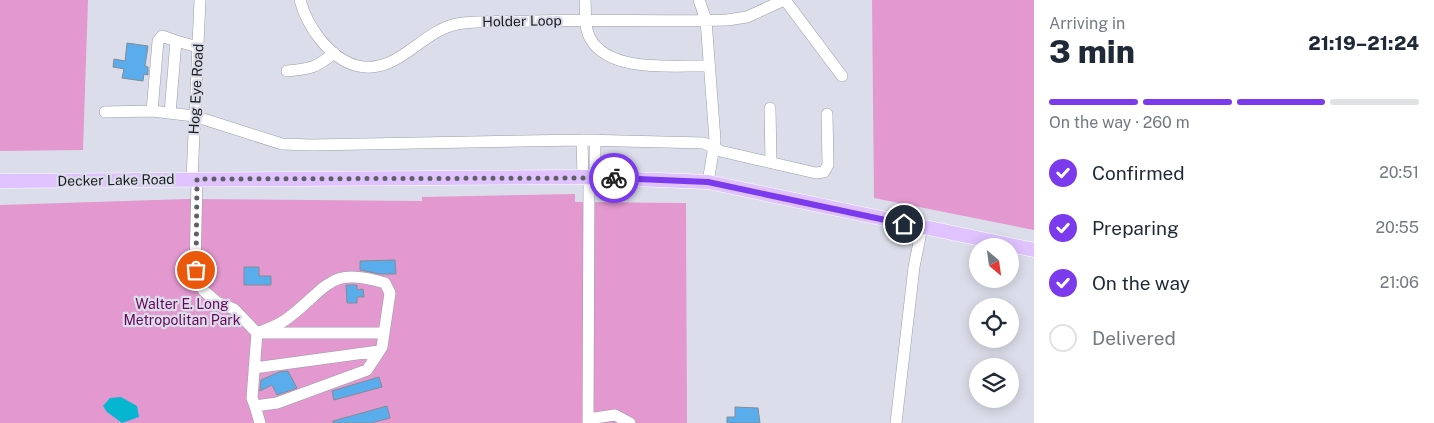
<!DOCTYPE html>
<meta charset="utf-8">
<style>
body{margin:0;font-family:"Public Sans",sans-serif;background:#f6f6f7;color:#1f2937;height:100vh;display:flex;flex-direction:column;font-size:19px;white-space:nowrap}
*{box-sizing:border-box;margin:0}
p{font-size:16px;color:#747a83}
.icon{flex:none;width:28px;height:28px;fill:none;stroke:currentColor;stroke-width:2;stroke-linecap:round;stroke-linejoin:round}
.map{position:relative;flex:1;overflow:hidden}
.details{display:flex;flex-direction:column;background:#fff;width:400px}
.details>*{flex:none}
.needle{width:32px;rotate:151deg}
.fabs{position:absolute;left:969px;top:238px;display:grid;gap:10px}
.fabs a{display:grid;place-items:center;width:50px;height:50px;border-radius:50%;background:#fff;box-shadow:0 2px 12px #0003;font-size:25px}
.pin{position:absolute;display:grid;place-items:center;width:42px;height:42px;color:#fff;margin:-21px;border:2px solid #fff;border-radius:50%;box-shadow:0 1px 5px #0007}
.courier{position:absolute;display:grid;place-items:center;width:50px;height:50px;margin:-25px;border:4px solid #7c3aed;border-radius:50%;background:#fff;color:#222;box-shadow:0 1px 6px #0007}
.headline em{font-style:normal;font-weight:800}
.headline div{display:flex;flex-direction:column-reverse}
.headline{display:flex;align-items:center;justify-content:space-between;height:85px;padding:0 15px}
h1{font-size:32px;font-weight:800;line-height:38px}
.bar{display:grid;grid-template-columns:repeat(4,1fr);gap:8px 5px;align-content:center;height:60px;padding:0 15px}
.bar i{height:6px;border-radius:4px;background:#e0e1e3}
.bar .current{background:#7c3aed}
.bar p{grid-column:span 4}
ol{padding:0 15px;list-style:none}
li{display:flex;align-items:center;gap:15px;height:55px}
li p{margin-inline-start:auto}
li .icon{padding:5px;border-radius:50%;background:#7c3aed;color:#fff;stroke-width:4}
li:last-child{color:#747a83}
li i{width:28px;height:28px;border:2px solid #e0e1e3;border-radius:50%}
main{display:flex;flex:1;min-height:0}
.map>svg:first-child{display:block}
</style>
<main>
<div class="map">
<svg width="1034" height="423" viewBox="0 0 1034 423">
<rect width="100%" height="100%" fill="#dbdeea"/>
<path fill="#e398cf" d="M0,0H88L83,150L0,151Z
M872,0H1034V230L874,198Z
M575,194V202L686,203L687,423H0V205L187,199L422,201V197Z"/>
<path fill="#06b5cf" d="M121,397L137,406L139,417L122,423L107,412L103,406L110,398Z"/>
<path fill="#5aadec" stroke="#838c94" d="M127,43L148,46L145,66L148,67V75L144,74L143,81L122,78L124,69L113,67L114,59L125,61Z
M395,260L396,274H380L360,270V261Z
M244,267H259V276H271V285H244Z
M346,285H357V290L363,289L364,297H357V303H347Z
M288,371L297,388L277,395L272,385L260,391L261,380L279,372Z
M379,377L382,387L334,400L332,391Z
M387,406L390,418L371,423H333V421Z
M735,407L758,408L760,423H727V417H735Z"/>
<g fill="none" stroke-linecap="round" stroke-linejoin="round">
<defs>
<path id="minor" d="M300,0C307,26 329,59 358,66C398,75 421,31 457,24C482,20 508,22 533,21C598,19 662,22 727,20L747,17L784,0
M585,0C586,12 584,28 590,38C609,74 676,65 710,66
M699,0L706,20L715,140L708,182
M785,0L842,76
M176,41L162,36L158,41L152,111L194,116L282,144L312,145L582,140L704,143L720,151L816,173L824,172L828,165L827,114
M287,71C310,69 316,68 334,53
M770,108L771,162
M105,112L152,111
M170,113L176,41L198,47
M582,140L583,177
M595,178V140
M192,179L200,0
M197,179L195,270L199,283L204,291L217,302L234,309L257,333L252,398L255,406L277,403L367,370L382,347L390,293L385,283C328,266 329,287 288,318C280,325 267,329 257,333
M261,333H384
M254,368L379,351
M255,406L260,423
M588,419L615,415L630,423
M588,423L589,178
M896,423L914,267L922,227"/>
<path id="major" d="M0,181L583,177L708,182L1034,250"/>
</defs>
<use href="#minor" stroke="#9a9da8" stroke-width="12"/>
<use href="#major" stroke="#fff" stroke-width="15"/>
<use href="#minor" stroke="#fff" stroke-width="11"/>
<use href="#major" stroke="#dfc2fe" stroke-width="14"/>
</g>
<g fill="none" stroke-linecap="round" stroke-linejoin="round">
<path stroke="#5e6067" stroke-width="5" stroke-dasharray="0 9" d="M196,270L197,179L614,178"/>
<path stroke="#7c3aed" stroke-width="6" d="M614,178L708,182L904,224"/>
</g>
<g text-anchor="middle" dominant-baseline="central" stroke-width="4.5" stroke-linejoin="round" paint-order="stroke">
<g font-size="14" fill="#1b1c20" stroke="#dbdeea">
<text transform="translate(522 21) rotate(-1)">Holder Loop</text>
<text transform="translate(196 89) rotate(-87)">Hog Eye Road</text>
<text transform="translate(116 180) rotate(-1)">Decker Lake Road</text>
</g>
<g font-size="14" fill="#6a0559" stroke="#dbdeea">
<text x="182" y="304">Walter E. Long<tspan x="182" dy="16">Metropolitan Park</tspan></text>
</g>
</g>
</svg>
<div class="fabs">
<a><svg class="needle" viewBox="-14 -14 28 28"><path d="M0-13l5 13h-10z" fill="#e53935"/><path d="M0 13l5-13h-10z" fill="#747a83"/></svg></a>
<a><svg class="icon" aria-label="locate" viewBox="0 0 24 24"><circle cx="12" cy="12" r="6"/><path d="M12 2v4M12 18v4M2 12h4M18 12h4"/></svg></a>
<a><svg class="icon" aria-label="layers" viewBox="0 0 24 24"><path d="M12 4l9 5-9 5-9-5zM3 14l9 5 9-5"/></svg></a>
</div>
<div class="pin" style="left:196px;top:270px;background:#ea580c"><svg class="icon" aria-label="bag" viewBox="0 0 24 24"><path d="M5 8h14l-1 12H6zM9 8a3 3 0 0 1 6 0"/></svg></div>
<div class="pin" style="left:904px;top:224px;background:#1f2937"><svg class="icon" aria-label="home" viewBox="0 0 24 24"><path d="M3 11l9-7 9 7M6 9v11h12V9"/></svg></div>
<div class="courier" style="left:614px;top:178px"><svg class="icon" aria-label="bike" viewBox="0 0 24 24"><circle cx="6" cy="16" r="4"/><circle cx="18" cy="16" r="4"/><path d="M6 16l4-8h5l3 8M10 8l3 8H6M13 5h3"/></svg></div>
</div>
<section class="details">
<div class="headline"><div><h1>3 min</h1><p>Arriving in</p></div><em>21:19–21:24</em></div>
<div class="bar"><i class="current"></i><i class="current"></i><i class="current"></i><i></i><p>On the way · 260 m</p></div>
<ol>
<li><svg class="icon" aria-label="check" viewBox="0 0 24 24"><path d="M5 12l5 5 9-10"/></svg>Confirmed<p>20:51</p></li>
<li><svg class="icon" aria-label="check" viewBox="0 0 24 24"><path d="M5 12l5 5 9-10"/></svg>Preparing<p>20:55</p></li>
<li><svg class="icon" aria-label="check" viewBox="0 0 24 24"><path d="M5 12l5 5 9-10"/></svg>On the way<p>21:06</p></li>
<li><i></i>Delivered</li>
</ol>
</section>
</main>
